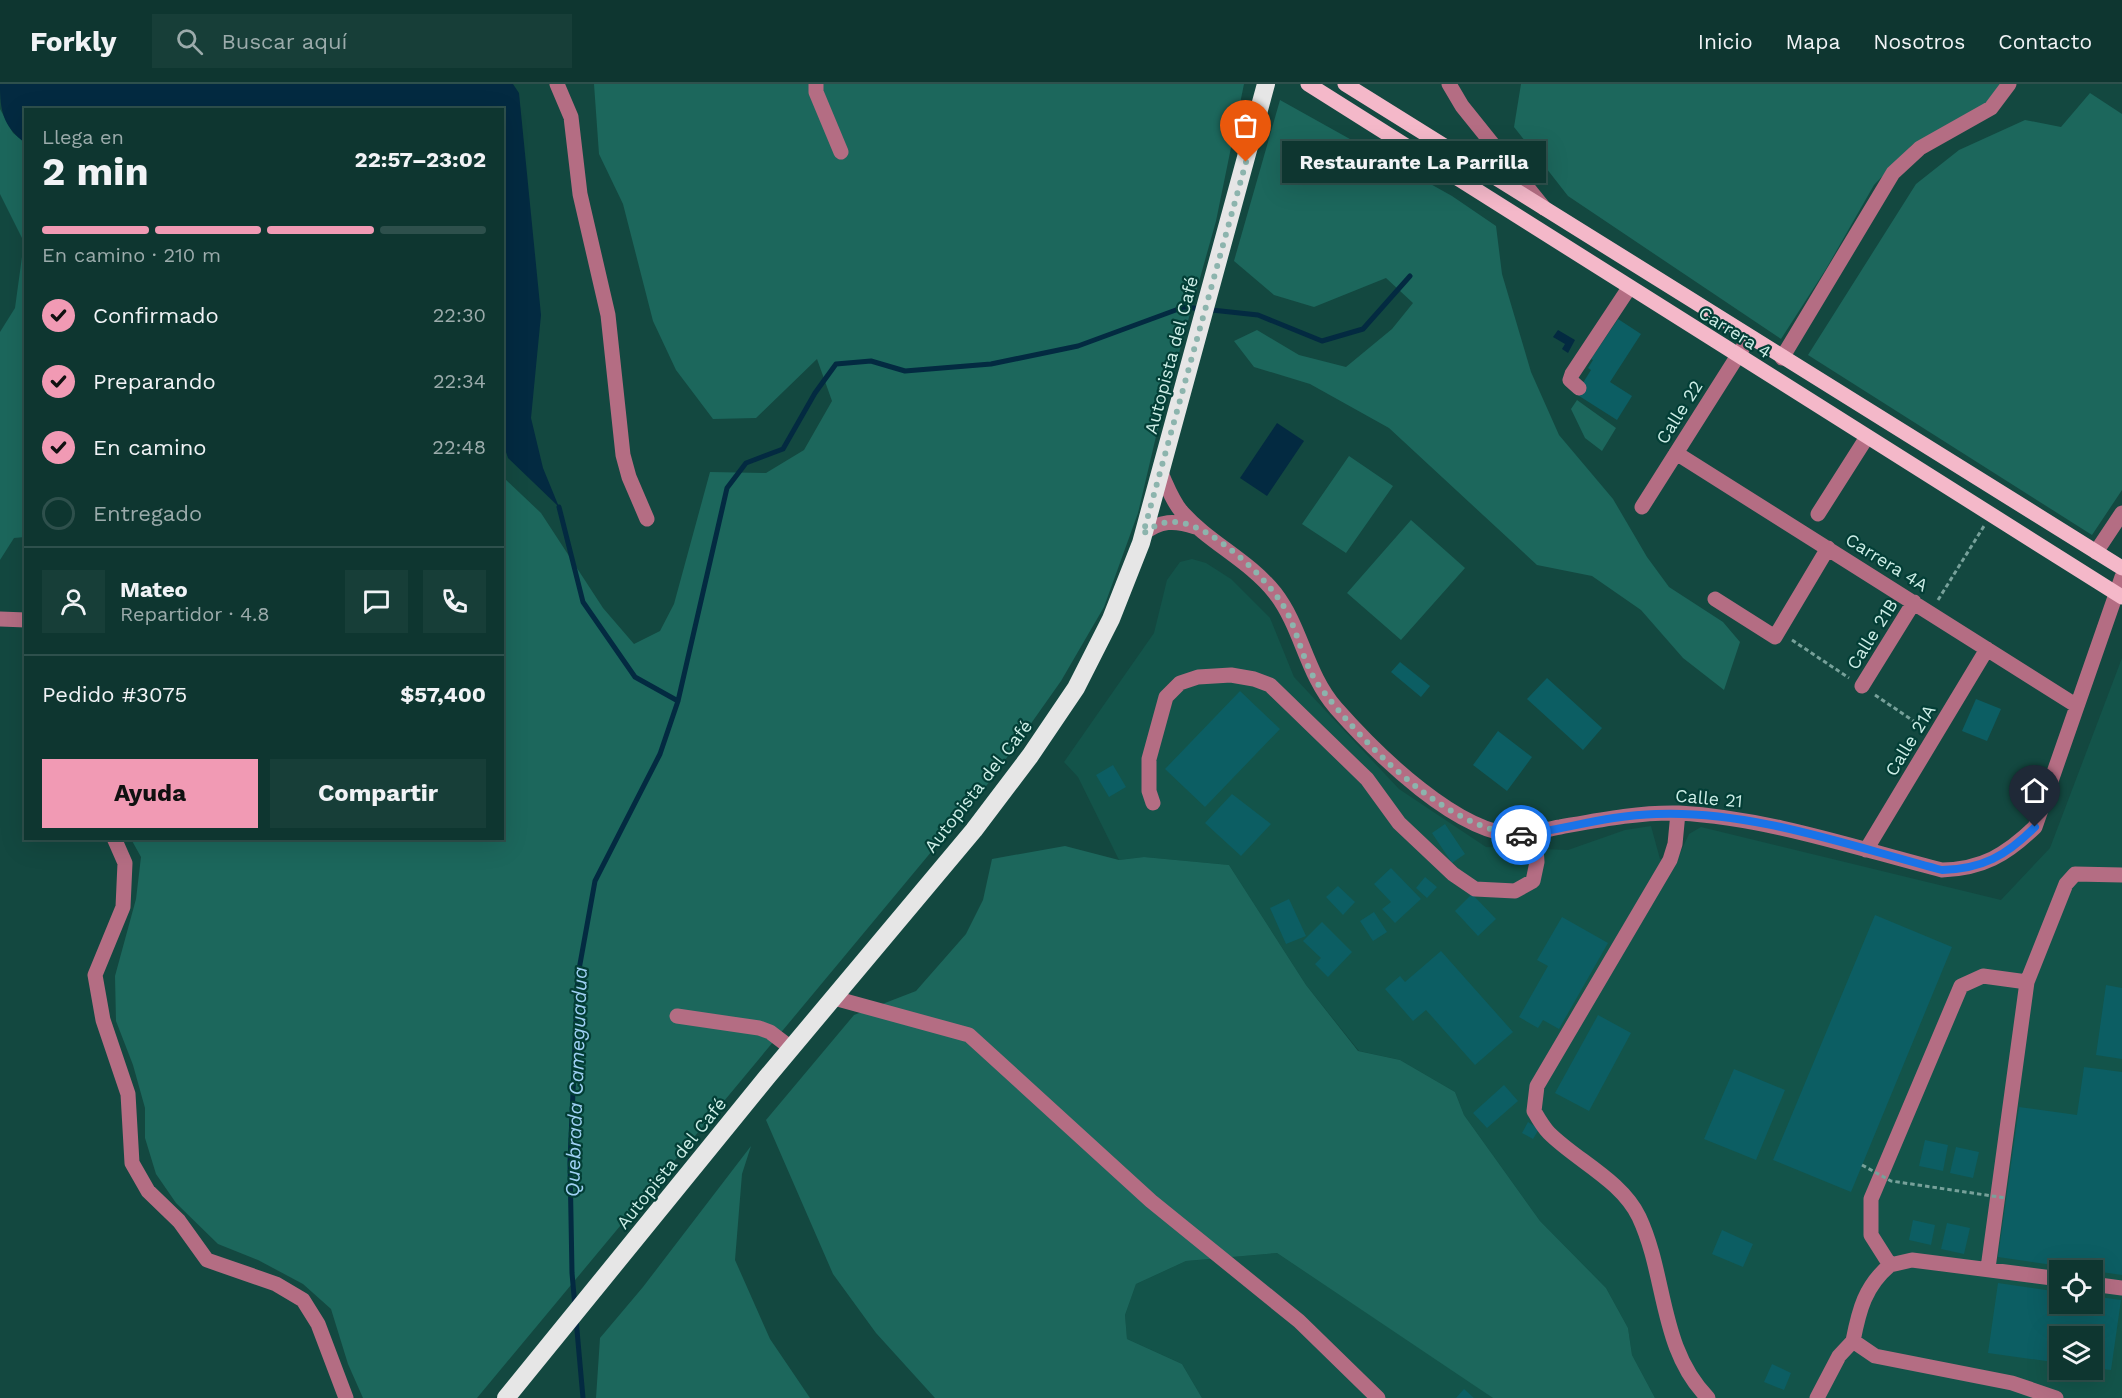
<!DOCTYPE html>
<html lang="es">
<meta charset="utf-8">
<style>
body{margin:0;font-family:"Work Sans",sans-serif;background:#173e38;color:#f1f3f6;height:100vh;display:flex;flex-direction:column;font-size:22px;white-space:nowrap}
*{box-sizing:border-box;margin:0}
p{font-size:20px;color:#9babab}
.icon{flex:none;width:33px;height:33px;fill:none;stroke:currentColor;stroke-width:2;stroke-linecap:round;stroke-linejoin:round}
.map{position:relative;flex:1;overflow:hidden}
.panel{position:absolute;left:24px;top:24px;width:480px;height:732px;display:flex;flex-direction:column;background:#0e3630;border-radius:0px;box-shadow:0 6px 24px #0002,0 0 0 2px #2e504c}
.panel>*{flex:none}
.fabs{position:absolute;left:2049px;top:1176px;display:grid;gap:12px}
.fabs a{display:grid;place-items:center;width:54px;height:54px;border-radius:0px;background:#0e3630;box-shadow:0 6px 24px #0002,0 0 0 2px #2e504c;font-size:30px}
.pin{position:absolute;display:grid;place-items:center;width:51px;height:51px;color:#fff;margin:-62px -26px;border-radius:50% 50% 50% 0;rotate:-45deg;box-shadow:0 0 6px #0007}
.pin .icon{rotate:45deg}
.courier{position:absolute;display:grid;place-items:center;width:60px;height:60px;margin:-30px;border:4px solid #1a73e8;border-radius:50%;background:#fff;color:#222;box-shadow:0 2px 8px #0007}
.bubble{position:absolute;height:42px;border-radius:0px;background:#0e3630;box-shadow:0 6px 24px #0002,0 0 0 2px #2e504c;font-size:20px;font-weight:700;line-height:42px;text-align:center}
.head em{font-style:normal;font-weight:700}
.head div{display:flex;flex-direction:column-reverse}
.head{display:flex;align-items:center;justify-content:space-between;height:102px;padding:0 18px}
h1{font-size:39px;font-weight:700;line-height:45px}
.bar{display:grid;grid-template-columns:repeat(4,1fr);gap:9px 6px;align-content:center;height:72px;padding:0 18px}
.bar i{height:8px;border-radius:4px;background:#2e504c}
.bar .on{background:#f19ab4}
.bar p{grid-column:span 4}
.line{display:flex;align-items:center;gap:15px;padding:0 18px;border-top:2px solid #2e504c}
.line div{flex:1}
.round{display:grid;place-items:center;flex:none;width:63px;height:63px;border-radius:0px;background:#173e38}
ol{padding:0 18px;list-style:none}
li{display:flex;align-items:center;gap:18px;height:66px}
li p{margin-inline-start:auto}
li .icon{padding:6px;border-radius:50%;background:#f19ab4;color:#111;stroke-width:4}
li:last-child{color:#9babab}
li i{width:33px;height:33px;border:3px solid #2e504c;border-radius:50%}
.primary-button{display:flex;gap:12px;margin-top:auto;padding:12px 18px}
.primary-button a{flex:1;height:69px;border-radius:0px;background:#f19ab4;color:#111;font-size:24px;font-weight:700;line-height:69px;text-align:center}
.primary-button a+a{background:#173e38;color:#f1f3f6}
header{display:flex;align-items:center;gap:36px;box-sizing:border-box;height:84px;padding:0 30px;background:#0e3630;border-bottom:2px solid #2e504c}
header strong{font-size:28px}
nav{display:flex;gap:33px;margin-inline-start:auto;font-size:21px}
.search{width:420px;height:54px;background:#173e38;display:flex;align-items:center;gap:15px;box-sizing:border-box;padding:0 21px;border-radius:0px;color:#9babab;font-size:22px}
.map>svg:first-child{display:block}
</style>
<header>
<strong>Forkly</strong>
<div class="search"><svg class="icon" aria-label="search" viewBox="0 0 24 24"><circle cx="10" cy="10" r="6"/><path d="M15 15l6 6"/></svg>Buscar aquí</div>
<nav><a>Inicio</a><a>Mapa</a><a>Nosotros</a><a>Contacto</a></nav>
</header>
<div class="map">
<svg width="2122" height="1314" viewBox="0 0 2122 1314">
<rect width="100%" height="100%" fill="#134840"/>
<path fill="#13544a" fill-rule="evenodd" d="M1192,475L1206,479L1231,495L1270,534L1294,593L1399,705L1486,763L1568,766L1625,746L1651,742L1660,775L1676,778L1689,750L1701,743L2001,816L2050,764L2122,574V1314H1655L1632,1271L1628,1244L1606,1204L1540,1137L1464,1031L1455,1008L1400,976L1359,967L1306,901L1229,781L1144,773L1119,776L1078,693L1064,678L1154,549L1167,496L1180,478ZM2060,1186H2092V1220H2060ZM2060,1252H2092V1286H2060Z
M1277,1169L1487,1309L1493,1314H1202L1182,1280L1127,1255L1125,1231L1136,1200L1186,1177Z"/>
<path fill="#1c675c" d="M594,0H1244L1216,137L1158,344L1138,429L1104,523L1061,597L991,696L477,1314H363L348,1280L331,1225L303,1200L258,1176L218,1160L176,1119L156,1090L145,1054V1024L133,981L116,937L115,892L136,815L141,773L131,755L502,754L503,393L541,429L603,524L634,560L660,547L674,520L710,388L766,389L804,366L832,317L817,275L756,334L713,335L676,286L653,237L623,120L599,70Z
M1521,0H2002L1983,23L1912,61L1874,101L1826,185L1781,255L1568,112L1514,43Z
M2090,9L2122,30V406L2092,451L1808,271L1916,100L1959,66L2025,36L2061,43Z
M1280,16L1452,112L1496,142L1502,190L1531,288L1559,351L1613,415L1647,473L1669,503L1723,538L1740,558L1724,606L1683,574L1641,526L1592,492L1537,481L1389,344L1310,300L1254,283L1234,257L1257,246L1299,271L1346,283L1392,245L1413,219L1386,194L1314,223L1274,211L1234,177Z
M0,25L13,49L26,59L25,453L14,454L0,476V248L15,224L24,158L0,110Z
M1577,316L1616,344L1602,367L1585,354L1571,325Z
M1349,372L1393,402L1346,469L1302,440Z
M1411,436L1465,484L1401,556L1347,509Z
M1065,762L1119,776L1144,773L1229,781L1306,901L1358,967L1400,976L1455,1008L1464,1031L1540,1137L1606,1204L1628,1244L1632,1271L1655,1314H1493L1277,1169L1186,1177L1136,1200L1125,1231L1127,1255L1182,1280L1202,1314H935L876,1249L833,1190L766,1036L854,931L916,907L966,850L983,816L992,775Z
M751,1062L742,1090L735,1176L770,1255L810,1314H596L600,1254L643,1203Z"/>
<path fill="#032a41" d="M0,0H513L519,9L541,231L531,334L543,384L559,423L508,374L503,359L502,26H26L25,59C3,42 0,27 0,0Z
M1558,246L1575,256L1568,269L1562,265L1565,260L1553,253Z
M1277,339L1304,357L1267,412L1240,394Z"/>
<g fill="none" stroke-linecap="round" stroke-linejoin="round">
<path stroke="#032a41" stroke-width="5" d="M559,423L583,518L635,593L678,617
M575,1223L572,1189L570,1078L578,891L595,797L660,670L678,617L727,404L746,379L783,365L815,309L836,280L871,277L905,287L991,280L1078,262L1184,223L1258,231L1322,257L1363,245L1410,192
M576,1235L583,1314"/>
</g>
<path fill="#0c5e63" d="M1618,235L1641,250L1610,298L1632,312L1617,336L1576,310L1591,286L1588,284L1593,276L1591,275Z
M1400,578L1430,602L1421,613L1391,588Z
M1547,594L1602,644L1583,666L1527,615Z
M1240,607L1280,645L1205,723L1165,685Z
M1976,615L2001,625L1987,657L1962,647Z
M1498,647L1532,673L1507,707L1473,681Z
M1113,681L1126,703L1109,713L1096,691Z
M1232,710L1271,740L1241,772L1205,739Z
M1445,740L1465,770L1452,779L1432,749Z
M1391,784L1421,815L1395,839L1382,825L1391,818L1374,800Z
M1425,793L1437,803L1427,814L1416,804Z
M1338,802L1355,818L1343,831L1326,813Z
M1472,810L1496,835L1478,852L1455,827Z
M1289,815L1306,852L1286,860L1270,824Z
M1374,828L1387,848L1373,857L1360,837Z
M1875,831L1952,863L1851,1108L1773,1076Z
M1562,833L1608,859L1559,945L1543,936L1538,944L1519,933L1548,882L1537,876Z
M1322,838L1352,868L1328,893L1315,880L1321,874L1303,857Z
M1441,867L1513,948L1475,981L1426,926L1413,937L1385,905L1400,892L1405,898Z
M2106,901L2122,904V975L2096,971Z
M1598,931L1631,949L1589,1027L1555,1009Z
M2084,983L2122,988V1191L1998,1173L2019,1023L2077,1031Z
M1734,985L1785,1006L1756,1076L1704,1055Z
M1504,1001L1518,1017L1487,1044L1473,1029Z
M1528,1038L1539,1045L1533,1055L1522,1049Z
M1925,1056L1948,1061L1943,1087L1919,1082Z
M1956,1063L1979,1068L1973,1094L1950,1089Z
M1913,1136L1935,1141L1931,1161L1909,1156Z
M1947,1139L1970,1144L1964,1170L1941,1165Z
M1722,1146L1753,1160L1743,1183L1712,1170Z
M1998,1199L2060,1208V1220H2092V1212L2121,1216L2111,1286L2092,1284V1252H2060V1279L1988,1269Z
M1772,1280L1791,1289L1784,1306L1764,1298Z
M1464,1305L1474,1314H1456Z"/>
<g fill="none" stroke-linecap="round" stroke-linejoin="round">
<path stroke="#77a19a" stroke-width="3" stroke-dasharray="4.5 3" stroke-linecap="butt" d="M1938,516L1984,442
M1792,556L1849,594
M1875,611L1921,642"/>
<path stroke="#b46d83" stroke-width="15" d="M557,0L571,33L580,110L608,231L623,371L629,393L647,435
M816,0V8L841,68
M1449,0L1462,22L1544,124
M1782,274L1893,89L1920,64L1991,24L2009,0
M1579,304L1570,296L1572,290L1629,204
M1676,369L2077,622
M1161,389C1167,402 1172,416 1181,427C1209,459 1249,476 1275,509C1302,544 1306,590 1336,624C1374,667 1460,754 1522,751C1535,750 1547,745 1560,743C1599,736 1639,728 1679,729C1768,734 1856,764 1942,786C1982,785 2006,771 2035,743L2122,493
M1642,423L1749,254
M1818,430L1867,353
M1143,450C1160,436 1175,436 1195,443
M2096,468L2122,429
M1715,515L1775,553L1828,464
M0,535L26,536
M1862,602L1914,518
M1153,719L1149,707V675L1166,613L1180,599L1198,593L1231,591L1254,595L1270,601L1367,695L1399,739L1453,790L1475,805L1515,807L1533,797L1537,778L1535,749
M1678,729L1675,760L1670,776L1537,1002L1534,1027C1538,1034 1543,1043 1549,1049C1577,1077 1621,1096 1639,1133C1667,1193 1659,1264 1708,1314
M114,754L125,779L123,823L95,891L103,936L128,1010L132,1079L148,1107L179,1137L207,1176L276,1200L303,1216L318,1240L346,1314
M1866,766L1987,565
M834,914L969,951L1151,1117L1299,1237L1378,1314
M677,932L759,944L770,948L791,964
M1890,1181L1912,1176L2060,1195
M1988,1184L2027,898
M2092,1200L2122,1204
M1853,1257C1859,1226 1865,1202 1890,1181L1871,1151V1115L1961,902L1983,892L2027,898L2066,800L2075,790L2122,791
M1817,1314L1839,1272L1853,1257L1875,1272L2012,1299L2056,1314"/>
<path stroke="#f4b8c9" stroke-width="15" d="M1308,0L2122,513
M1345,0L2122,484"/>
<path stroke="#e6e6e6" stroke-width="18" d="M506,1314L767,993L974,746L1030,672L1076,604L1111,535L1141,459L1266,0"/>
<path stroke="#77a19a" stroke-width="3" stroke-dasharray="4.5 3" stroke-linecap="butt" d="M1862,1081L1891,1097L2006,1114
M2098,1213L2102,1188"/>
</g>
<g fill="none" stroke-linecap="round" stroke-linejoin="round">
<path stroke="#8cb4ad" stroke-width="6" stroke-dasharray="0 10.8" d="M1246,78L1143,450C1153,442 1163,437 1177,438C1212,441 1271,497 1287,528C1299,552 1304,582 1320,603C1363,660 1446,746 1521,751"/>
<path stroke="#1a73e8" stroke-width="8" d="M1521,751C1566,745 1610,731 1656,730C1752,726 1850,762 1942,786C1982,785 2006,772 2035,743"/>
</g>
<g text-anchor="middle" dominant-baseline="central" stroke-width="4.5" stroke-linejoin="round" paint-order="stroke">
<g font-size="18" fill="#cdeee7" stroke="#033e36">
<text transform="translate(1735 248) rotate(32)">Carrera 4</text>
<text transform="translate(1171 271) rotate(-75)">Autopista del Café</text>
<text transform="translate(1679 328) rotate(-58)">Calle 22</text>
<text transform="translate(1887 478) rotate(32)">Carrera 4A</text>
<text transform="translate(1872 550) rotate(-58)">Calle 21B</text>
<text transform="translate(1910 656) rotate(-59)">Calle 21A</text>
<text transform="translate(978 702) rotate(-52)">Autopista del Café</text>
<text transform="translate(1709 714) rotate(5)">Calle 21</text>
<text transform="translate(671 1079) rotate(-51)">Autopista del Café</text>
</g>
<g font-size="20" font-style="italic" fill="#a0d1f5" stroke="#033e36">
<text transform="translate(576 998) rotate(-88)">Quebrada Cameguadua</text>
</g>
</g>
</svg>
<div class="fabs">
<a><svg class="icon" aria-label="locate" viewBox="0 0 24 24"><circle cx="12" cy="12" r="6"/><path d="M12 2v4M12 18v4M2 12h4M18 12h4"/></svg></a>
<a><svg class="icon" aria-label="layers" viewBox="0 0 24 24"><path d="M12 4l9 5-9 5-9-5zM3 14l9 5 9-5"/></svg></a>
</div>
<div class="pin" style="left:1246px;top:78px;background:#ea580c"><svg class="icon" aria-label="bag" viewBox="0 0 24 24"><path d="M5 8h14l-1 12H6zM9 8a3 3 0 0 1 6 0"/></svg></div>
<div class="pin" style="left:2035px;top:743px;background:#1f2937"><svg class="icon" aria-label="home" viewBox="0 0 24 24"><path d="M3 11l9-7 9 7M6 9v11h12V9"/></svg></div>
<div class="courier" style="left:1521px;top:751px"><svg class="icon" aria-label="car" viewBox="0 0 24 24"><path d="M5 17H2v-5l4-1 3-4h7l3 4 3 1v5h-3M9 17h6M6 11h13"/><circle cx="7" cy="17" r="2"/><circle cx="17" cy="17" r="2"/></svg></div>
<div class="bubble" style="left:1282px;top:57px;width:264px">Restaurante La Parrilla</div>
<section class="panel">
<div class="head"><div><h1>2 min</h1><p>Llega en</p></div><em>22:57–23:02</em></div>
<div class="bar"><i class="on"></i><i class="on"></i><i class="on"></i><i></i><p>En camino · 210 m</p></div>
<ol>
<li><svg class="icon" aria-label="check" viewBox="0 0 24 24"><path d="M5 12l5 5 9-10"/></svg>Confirmado<p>22:30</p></li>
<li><svg class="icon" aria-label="check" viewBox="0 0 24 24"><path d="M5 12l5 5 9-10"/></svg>Preparando<p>22:34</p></li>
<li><svg class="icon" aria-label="check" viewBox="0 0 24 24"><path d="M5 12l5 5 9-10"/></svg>En camino<p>22:48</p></li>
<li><i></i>Entregado</li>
</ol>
<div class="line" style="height:108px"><a class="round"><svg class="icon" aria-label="person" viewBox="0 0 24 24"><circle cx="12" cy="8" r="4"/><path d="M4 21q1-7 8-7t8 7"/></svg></a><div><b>Mateo</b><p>Repartidor · 4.8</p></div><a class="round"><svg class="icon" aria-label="chat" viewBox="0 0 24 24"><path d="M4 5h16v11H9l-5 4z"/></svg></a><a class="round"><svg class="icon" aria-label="phone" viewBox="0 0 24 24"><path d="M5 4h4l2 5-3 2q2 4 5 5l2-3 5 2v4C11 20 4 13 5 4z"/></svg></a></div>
<div class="line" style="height:78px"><div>Pedido #3075</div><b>$57,400</b></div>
<div class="primary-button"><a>Ayuda</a><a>Compartir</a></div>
</section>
</div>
